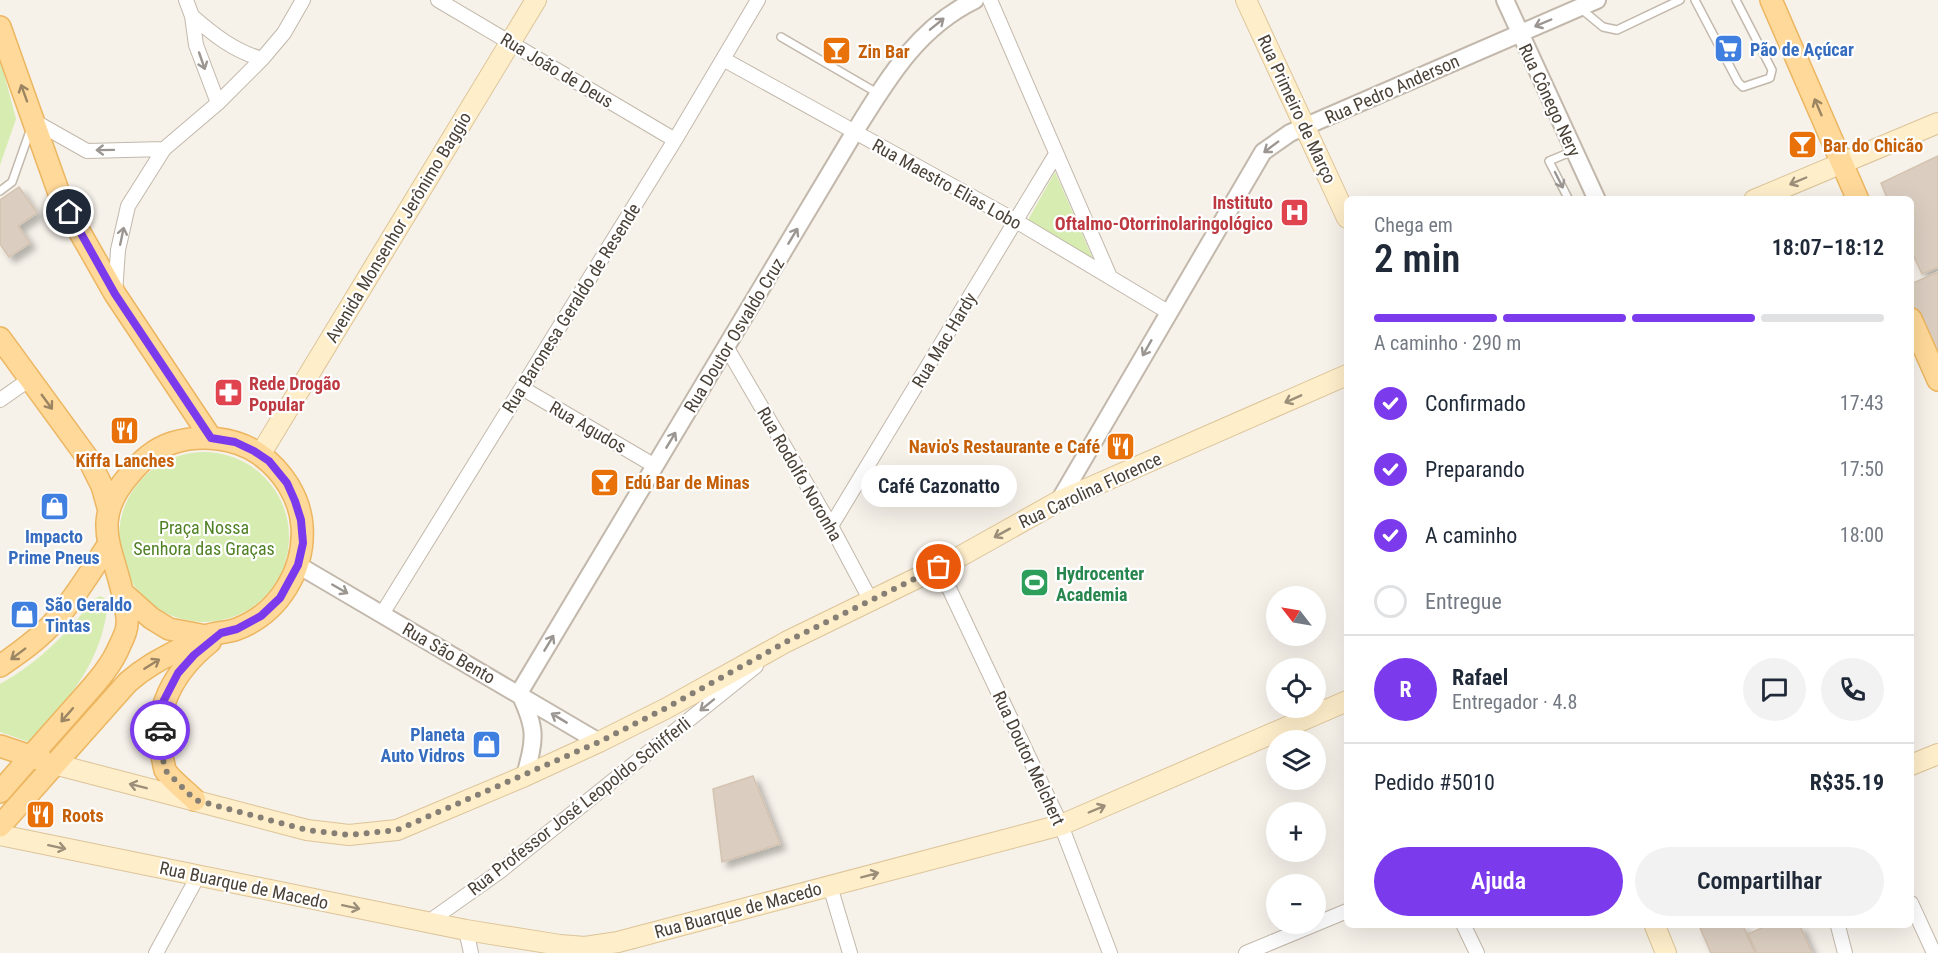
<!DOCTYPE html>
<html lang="pt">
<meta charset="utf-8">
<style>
body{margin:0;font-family:"Roboto Condensed",sans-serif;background:#f2f2f3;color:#1f2937;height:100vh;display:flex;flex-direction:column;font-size:22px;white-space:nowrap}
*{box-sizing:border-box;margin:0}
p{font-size:20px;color:#747a83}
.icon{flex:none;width:33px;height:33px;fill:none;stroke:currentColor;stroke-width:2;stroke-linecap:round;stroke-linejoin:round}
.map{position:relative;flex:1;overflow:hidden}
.details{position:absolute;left:1344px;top:196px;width:570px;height:732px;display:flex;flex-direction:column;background:#fff;border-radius:9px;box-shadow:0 6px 24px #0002}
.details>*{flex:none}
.needle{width:39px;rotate:301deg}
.tools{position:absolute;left:1266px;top:586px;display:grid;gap:12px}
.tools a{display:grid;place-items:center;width:60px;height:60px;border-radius:50%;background:#fff;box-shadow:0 6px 24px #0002;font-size:30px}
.pin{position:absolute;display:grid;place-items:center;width:51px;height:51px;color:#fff;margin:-26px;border:3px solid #fff;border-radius:50%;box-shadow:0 2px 6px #0007}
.courier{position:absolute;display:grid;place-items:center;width:60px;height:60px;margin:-30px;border:4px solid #7c3aed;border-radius:50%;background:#fff;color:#222;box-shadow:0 2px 8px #0007}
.bubble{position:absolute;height:42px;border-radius:21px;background:#fff;box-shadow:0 6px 24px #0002;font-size:20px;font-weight:600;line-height:42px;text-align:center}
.overview em{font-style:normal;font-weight:600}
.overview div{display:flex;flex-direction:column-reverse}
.overview{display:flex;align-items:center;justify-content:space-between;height:102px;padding:0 30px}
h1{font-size:39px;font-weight:600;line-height:45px}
.bar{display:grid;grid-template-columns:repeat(4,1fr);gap:9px 6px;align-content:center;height:72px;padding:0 30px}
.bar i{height:8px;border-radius:4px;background:#e0e1e3}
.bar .active{background:#7c3aed}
.bar p{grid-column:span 4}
.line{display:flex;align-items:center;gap:15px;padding:0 30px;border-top:2px solid #e0e1e3}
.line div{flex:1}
.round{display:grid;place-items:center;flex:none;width:63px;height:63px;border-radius:32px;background:#f2f2f3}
ol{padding:0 30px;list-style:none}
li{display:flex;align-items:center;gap:18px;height:66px}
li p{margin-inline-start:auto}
li .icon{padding:6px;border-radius:50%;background:#7c3aed;color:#fff;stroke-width:4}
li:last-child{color:#747a83}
li i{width:33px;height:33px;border:3px solid #e0e1e3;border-radius:50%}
.button{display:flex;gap:12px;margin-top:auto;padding:12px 30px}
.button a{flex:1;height:69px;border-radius:36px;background:#7c3aed;color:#fff;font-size:24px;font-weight:600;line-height:69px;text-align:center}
.button a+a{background:#f2f2f3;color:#1f2937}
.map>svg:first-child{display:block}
</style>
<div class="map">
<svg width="1938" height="953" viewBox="0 0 1938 953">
<defs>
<filter id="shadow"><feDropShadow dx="5.5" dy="5.5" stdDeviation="3" flood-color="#0004"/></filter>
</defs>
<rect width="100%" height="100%" fill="#f6f1e9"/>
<path fill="#d6ecb0" d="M0,59L16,119L0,165Z
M1055,172L1093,259L1028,220Z
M119 537a85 85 0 1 1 170 0a85 85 0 1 1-170 0Z
M100,596L106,599C109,608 106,616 104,626C93,673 61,708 29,742L0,732V684C40,662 66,634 94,599Z"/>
<path fill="#dbcec1" stroke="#d4c3b0" stroke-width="1.5" filter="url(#shadow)" d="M1938,156V267L1922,274L1911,250V200H1888L1881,183Z
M19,187L37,213L18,226L30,243L9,257L0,244V200Z
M1938,272V358L1911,301V284Z
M753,776L780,844L722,862L713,789Z
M1705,926H1743L1755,953H1711L1700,928Z
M1766,926H1800L1812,953H1757L1748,934Z"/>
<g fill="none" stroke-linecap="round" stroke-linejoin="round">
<defs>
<path id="service" d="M1695,0L1738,82L1743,87L1770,78L1772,70L1736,0
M1580,8L1603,27L1617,30L1680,0
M781,37L879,94
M0,191L12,182L30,131
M1569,200L1549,161L1573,151"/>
<path id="minor" d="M186,0L192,16L196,45L218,103
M438,0L675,140
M990,0L1110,277
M192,16C214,35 234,51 262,59
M723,59L1016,221L1168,312
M34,121L87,151L164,149
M115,293L118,250L128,206L164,149L218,103L262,59L284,33L303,0
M727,348L831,526L871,601
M522,388L655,466
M0,400L30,379
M831,526L1056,154
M939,567L1061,825L1110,953
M382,614L675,140L758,0
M830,886L850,953
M1911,903L1934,953
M427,923L499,872L756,666
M1464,926L1477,953
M1838,926L1845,953
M466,930L471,953
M156,953L198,876
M1246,953L1347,911"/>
<path id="tertiary" d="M1505,0L1597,200
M1059,501L1263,152L1290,133L1597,0
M298,565L599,742
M519,693L854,133C887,80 917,28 975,0
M520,694C537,730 535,738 525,776"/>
<path id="secondary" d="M1246,0L1347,218
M1754,200L1938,123
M260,455L536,0
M54,764L307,830L349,835L397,830L525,776L599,742L667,708L786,642L952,561L1059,501L1347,375
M1911,765L1938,754
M0,835L466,930L560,945L585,947L618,942L1061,825L1347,701
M1655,926L1666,953"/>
<path id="primary" d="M1771,0L1858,200
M0,27L61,199L115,294L211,438
M1911,319L1938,380
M0,338L89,460L102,486L108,507
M123,593L151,618L169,629L206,636
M0,666C19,653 39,639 54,622C75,598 91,571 108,545
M0,746L42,760
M0,792C24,764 48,737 72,710C89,690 110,670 120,645C123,639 127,630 127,624C128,618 126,611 125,606C117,552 86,524 130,474C142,460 154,449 172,443C200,434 235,437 259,454C282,470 300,497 302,526C305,570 279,613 237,629C227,633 216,632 206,636C199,638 192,643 186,646C163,658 148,665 128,682L0,826
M195,800C187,792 170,779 165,770C164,766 163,760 162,756C151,710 175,670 210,642"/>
</defs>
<use href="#service" stroke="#c2b8ab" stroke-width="10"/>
<use href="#minor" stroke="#c2b8ab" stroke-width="16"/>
<use href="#tertiary" stroke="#c2b8ab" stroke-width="20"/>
<use href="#secondary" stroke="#dcc498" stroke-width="22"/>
<use href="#primary" stroke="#ecb661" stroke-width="24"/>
<use href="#service" stroke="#fff" stroke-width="7"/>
<use href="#minor" stroke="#fff" stroke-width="14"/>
<use href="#tertiary" stroke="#fff" stroke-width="16"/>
<use href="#secondary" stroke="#ffeeca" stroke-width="20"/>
<use href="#primary" stroke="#ffd999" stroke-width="21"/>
</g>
<defs><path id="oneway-shaft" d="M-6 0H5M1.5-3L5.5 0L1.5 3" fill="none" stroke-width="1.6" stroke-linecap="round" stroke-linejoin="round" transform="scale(1.5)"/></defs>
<g stroke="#9b9691">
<use href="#oneway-shaft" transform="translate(1543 23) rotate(157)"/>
<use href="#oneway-shaft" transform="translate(937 24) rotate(-39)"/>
<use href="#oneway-shaft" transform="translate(202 61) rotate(71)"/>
<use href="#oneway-shaft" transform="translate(1271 147) rotate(143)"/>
<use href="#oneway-shaft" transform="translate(105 150) rotate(179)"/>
<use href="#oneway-shaft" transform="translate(1559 180) rotate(63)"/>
<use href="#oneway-shaft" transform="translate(122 236) rotate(-78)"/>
<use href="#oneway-shaft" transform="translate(793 236) rotate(-59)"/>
<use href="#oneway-shaft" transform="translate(1147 348) rotate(120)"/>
<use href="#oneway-shaft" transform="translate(671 440) rotate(-59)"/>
<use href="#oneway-shaft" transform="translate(340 589) rotate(30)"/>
<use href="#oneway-shaft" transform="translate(549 643) rotate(-59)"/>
<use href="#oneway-shaft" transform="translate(707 705) rotate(141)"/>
<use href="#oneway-shaft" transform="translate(559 718) rotate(-149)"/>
</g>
<g stroke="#9b8563">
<use href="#oneway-shaft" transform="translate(24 93) rotate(-110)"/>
<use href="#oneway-shaft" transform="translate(1818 107) rotate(-113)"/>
<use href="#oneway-shaft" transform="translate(47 402) rotate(54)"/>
<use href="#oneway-shaft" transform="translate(18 654) rotate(143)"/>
<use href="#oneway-shaft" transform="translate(152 664) rotate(-32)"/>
<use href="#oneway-shaft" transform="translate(67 715) rotate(131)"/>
</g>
<g stroke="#9b8f79">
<use href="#oneway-shaft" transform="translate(1798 181) rotate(157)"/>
<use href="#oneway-shaft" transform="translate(1293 399) rotate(156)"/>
<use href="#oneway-shaft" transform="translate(1002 533) rotate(151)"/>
<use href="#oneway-shaft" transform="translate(138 786) rotate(-166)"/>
<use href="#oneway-shaft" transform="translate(1097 809) rotate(-23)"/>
<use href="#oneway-shaft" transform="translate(57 847) rotate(12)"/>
<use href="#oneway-shaft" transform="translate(870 875) rotate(-15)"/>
<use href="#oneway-shaft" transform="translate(351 907) rotate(12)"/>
</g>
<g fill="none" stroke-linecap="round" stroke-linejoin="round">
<path stroke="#867f75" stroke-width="6" stroke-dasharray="0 10.8" d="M160,730L158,741L166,771L195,800L307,830L349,835L397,830L599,742L666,708L786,642L939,567"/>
<path stroke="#7c3aed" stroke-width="8" d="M69,212L115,294L211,438L235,442L254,451L269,461L287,483L295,501L301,520L303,543L298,565L280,598L261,616L237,629L221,633L194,655L178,673L162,704L160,730"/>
</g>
<defs>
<symbol id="supermarket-square" viewBox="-11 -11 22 22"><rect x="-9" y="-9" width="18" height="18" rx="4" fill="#3f7fe0" stroke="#fff"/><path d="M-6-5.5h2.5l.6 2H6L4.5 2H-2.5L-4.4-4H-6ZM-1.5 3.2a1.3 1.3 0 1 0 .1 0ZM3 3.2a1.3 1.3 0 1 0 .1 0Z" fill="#fff"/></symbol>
<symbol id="bar-square" viewBox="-11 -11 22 22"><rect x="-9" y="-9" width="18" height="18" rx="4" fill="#e8710a" stroke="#fff"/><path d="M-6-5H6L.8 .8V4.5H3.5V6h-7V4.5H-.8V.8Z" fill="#fff"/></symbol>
<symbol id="hospital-square" viewBox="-11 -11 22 22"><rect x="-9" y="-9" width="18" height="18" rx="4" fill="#e0444e" stroke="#fff"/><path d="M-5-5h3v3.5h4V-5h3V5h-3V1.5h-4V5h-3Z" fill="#fff"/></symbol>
<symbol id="pharmacy-square" viewBox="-11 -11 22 22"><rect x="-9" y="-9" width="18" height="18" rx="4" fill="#e0444e" stroke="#fff"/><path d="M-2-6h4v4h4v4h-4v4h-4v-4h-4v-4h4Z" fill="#fff"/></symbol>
<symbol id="restaurant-square" viewBox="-11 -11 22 22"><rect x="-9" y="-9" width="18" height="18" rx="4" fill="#e8710a" stroke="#fff"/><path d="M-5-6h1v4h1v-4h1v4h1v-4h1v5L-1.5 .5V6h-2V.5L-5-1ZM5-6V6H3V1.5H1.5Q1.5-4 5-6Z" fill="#fff"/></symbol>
<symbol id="shop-square" viewBox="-11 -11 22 22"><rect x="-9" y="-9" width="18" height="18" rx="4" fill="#3f7fe0" stroke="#fff"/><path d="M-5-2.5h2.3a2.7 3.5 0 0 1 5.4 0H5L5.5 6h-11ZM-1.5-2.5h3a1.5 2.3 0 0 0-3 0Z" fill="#fff"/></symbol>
<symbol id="stadium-square" viewBox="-11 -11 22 22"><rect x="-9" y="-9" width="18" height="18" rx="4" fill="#2e9e5b" stroke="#fff"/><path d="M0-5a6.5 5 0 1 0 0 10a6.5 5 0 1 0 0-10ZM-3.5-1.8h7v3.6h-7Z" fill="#fff"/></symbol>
</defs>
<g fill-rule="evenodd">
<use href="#supermarket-square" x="1712" y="32" width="33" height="33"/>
<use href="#bar-square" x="820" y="34" width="33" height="33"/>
<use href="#bar-square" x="1786" y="128" width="33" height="33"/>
<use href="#hospital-square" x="1278" y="196" width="33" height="33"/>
<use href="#pharmacy-square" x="212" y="376" width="33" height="33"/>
<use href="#restaurant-square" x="108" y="414" width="33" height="33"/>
<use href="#restaurant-square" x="1104" y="430" width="33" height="33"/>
<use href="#bar-square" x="588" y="466" width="33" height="33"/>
<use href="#shop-square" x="38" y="490" width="33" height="33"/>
<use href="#stadium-square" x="1018" y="566" width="33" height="33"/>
<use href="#shop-square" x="8" y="598" width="33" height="33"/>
<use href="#shop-square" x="470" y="728" width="33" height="33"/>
<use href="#restaurant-square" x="24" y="798" width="33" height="33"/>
</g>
<g text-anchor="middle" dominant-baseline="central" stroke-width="4.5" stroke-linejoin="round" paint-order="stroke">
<g font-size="18" font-weight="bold" fill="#366cbe" stroke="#fff" text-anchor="start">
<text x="1750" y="49">Pão de Açúcar</text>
<text x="54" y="536" text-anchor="middle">Impacto<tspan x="54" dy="21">Prime Pneus</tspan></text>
<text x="45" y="604">São Geraldo<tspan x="45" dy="21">Tintas</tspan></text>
<text x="465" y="734" text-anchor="end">Planeta<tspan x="465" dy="21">Auto Vidros</tspan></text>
</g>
<g font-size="18" font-weight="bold" fill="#c56008" stroke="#fff" text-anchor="start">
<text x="858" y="51">Zin Bar</text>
<text x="1823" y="145">Bar do Chicão</text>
<text x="1100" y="446" text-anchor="end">Navio's Restaurante e Café</text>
<text x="125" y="460" text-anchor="middle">Kiffa Lanches</text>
<text x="625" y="482">Edú Bar de Minas</text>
<text x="62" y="815">Roots</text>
</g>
<g font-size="18" fill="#4a4137" stroke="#fff">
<text transform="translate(557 70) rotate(31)">Rua João de Deus</text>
<text transform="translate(1392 89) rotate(-24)">Rua Pedro Anderson</text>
<text transform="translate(1550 100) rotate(65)">Rua Cônego Nery</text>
<text transform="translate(1297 109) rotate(65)">Rua Primeiro de Março</text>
<text transform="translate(947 184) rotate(29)">Rua Maestro Elias Lobo</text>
<text transform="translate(398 227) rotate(-59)">Avenida Monsenhor Jerônimo Baggio</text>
<text transform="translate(571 308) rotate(-58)">Rua Baronesa Geraldo de Resende</text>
<text transform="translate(734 335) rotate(-59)">Rua Doutor Osvaldo Cruz</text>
<text transform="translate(944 340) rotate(-59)">Rua Mac Hardy</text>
<text transform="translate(588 427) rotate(30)">Rua Agudos</text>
<text transform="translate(800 474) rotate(60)">Rua Rodolfo Noronha</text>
<text transform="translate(1090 490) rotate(-25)">Rua Carolina Florence</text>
<text transform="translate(449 653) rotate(30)">Rua São Bento</text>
<text transform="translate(1029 758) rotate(65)">Rua Doutor Melchert</text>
<text transform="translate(579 806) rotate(-38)">Rua Professor José Leopoldo Schifferli</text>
<text transform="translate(244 885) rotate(12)">Rua Buarque de Macedo</text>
<text transform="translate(738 910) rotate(-15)">Rua Buarque de Macedo</text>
</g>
<g font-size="18" font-weight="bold" fill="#be3a42" stroke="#fff" text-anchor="end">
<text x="1273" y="202">Instituto<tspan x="1273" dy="21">Oftalmo-Otorrinolaringológico</tspan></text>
<text x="249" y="383" text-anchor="start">Rede Drogão<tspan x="249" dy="21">Popular</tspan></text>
</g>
<g font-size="18" fill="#508125" stroke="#fff">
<text x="204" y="527">Praça Nossa<tspan x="204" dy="21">Senhora das Graças</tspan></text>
</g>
<g font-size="18" font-weight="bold" fill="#27864d" stroke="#fff" text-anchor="start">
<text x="1056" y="573">Hydrocenter<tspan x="1056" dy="21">Academia</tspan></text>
</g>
</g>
</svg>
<div class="tools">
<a><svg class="needle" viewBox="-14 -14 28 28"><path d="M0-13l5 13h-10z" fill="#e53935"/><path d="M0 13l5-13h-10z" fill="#747a83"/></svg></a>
<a><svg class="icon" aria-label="locate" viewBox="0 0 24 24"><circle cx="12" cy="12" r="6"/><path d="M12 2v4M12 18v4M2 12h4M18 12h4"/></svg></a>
<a><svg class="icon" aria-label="layers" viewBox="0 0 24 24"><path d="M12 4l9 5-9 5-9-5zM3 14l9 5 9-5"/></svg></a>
<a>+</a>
<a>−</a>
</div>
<div class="pin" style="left:939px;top:567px;background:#ea580c"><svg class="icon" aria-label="bag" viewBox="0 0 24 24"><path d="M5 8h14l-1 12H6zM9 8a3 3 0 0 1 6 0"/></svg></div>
<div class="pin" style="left:69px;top:212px;background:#1f2937"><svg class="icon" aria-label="home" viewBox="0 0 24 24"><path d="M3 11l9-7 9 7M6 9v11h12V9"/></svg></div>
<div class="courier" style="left:160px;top:730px"><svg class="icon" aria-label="car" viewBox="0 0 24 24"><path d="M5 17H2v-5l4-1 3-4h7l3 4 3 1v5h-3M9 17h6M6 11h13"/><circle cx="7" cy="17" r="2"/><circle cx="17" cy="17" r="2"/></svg></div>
<div class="bubble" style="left:861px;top:465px;width:156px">Café Cazonatto</div>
<section class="details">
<div class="overview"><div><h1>2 min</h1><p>Chega em</p></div><em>18:07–18:12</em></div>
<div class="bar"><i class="active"></i><i class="active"></i><i class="active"></i><i></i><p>A caminho · 290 m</p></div>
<ol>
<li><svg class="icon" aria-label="check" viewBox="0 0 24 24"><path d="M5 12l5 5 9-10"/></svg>Confirmado<p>17:43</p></li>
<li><svg class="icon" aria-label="check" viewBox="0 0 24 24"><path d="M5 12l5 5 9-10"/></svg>Preparando<p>17:50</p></li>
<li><svg class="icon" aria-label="check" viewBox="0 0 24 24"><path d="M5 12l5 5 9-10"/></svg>A caminho<p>18:00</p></li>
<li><i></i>Entregue</li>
</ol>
<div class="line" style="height:108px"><b class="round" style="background:#7c3aed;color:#fff">R</b><div><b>Rafael</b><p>Entregador · 4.8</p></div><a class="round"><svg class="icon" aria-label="chat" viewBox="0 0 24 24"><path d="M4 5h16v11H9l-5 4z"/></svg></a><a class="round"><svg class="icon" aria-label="phone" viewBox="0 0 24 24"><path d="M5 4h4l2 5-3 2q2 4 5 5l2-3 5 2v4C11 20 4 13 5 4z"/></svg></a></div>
<div class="line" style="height:78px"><div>Pedido #5010</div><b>R$35.19</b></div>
<div class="button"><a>Ajuda</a><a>Compartilhar</a></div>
</section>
</div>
